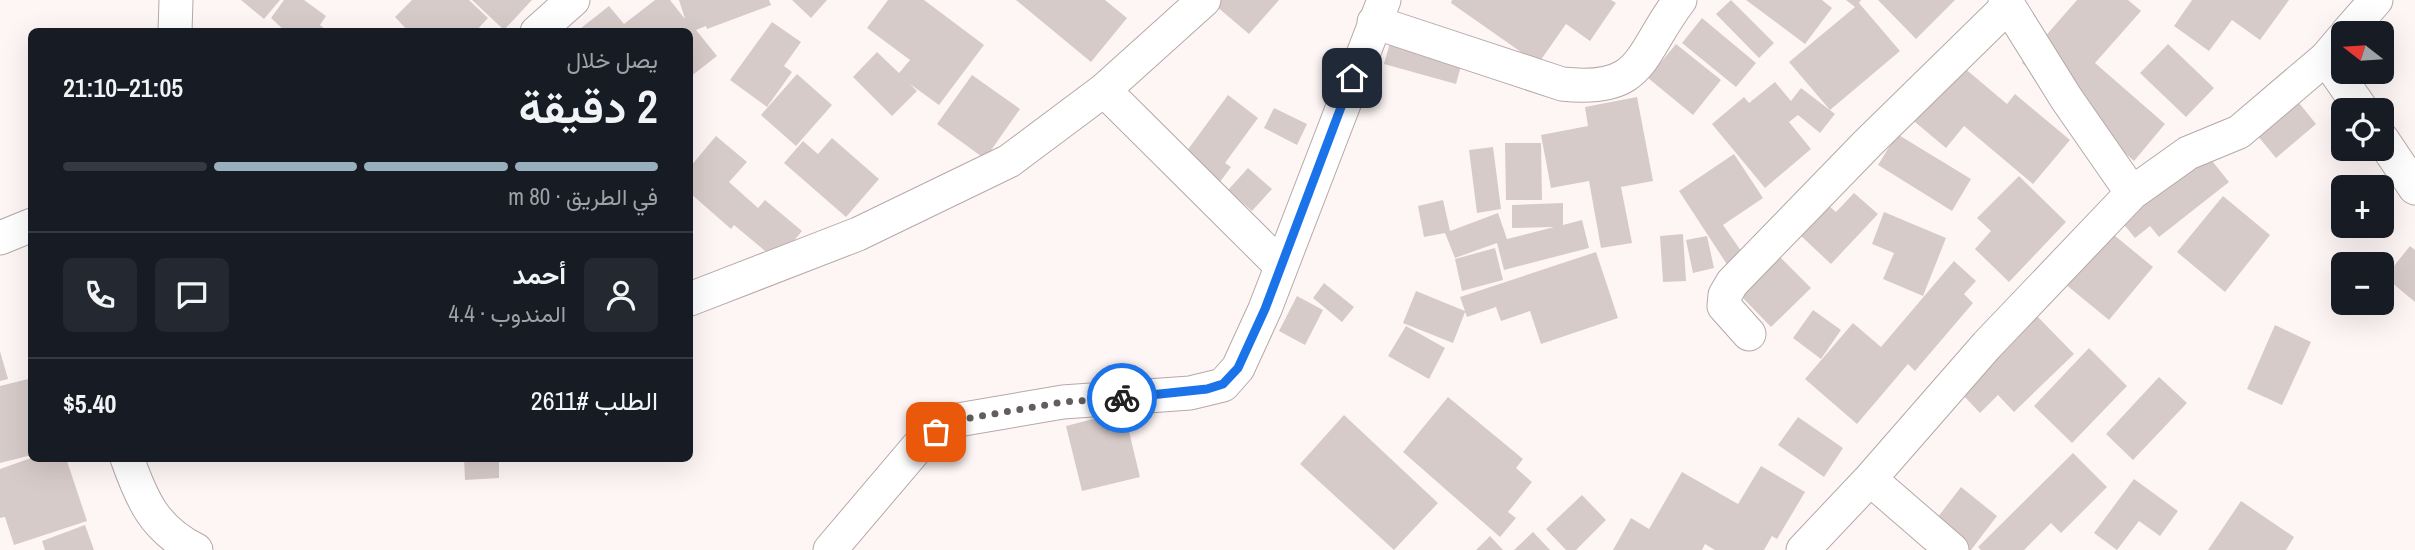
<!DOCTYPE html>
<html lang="ar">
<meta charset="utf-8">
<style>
body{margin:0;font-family:"Archivo Narrow",Vazirmatn,sans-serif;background:#242831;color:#f1f3f6;direction:rtl;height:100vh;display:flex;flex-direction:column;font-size:26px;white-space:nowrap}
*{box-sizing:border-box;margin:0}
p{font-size:23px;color:#9ea1a6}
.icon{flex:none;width:38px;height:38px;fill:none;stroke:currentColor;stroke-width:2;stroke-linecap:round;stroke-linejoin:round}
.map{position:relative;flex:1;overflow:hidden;direction:ltr}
.sheet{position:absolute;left:28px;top:28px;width:665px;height:434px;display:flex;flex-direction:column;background:#171b24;border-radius:10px;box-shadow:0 7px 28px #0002;direction:rtl}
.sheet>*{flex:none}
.needle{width:46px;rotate:287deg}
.tools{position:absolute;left:2331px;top:21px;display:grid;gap:14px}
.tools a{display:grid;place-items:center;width:63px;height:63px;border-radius:10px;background:#171b24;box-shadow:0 7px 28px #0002;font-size:35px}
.pin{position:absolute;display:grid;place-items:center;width:60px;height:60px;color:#fff;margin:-30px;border-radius:14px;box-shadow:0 4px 10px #0006}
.courier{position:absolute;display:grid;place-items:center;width:70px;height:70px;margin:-35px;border:5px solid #1a73e8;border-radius:50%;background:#fff;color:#222;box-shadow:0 2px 9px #0007}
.headline em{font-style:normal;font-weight:600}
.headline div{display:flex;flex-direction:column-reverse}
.headline{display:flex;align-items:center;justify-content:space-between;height:119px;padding:0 35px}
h1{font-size:46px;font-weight:600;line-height:52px}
.bar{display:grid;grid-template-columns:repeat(4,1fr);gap:10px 7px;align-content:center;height:84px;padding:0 35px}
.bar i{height:9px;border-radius:5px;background:#363941}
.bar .current{background:#98afbe}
.bar p{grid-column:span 4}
.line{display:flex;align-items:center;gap:18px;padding:0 35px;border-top:2px solid #363941}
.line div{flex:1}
.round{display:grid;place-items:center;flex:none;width:74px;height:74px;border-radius:10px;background:#242831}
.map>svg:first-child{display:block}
</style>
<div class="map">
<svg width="2415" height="550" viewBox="0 0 2415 550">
<rect width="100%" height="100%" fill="#fef6f5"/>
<path fill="#d7cbc9" d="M241,0H280L264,19Z
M284,0H304L326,16L320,25L329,32H286L271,18Z
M412,0H469L488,18L475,32H409L395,17Z
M472,0H532L504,30Z
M655,0H670L685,19L679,0H769L771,5L707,29L706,26L696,30L717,56L690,77V32H576L609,6L624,24Z
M792,0H827L811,18Z
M888,0H924L984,45L939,105L910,84L917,91L892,116L853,77L877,52L899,73L910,60L867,28Z
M1016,0H1105L1127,18L1091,62Z
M1221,0H1279L1249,34L1216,6Z
M1452,0H1611L1616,3L1590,41L1566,24L1538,64L1451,3Z
M1731,0L1774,43L1759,58L1716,14Z
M1746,0H1822L1832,8L1805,44Z
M1846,0H1861L1859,3L1900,51L1830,110L1789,62L1855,7Z
M1878,0H1955L1916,39Z
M2077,0H2128L2141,11L2095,63L2165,124L2134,161L2022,63Z
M2192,0H2289L2260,40L2232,20L2209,51L2174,26Z
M1397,18L1469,37L1456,84L1384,64Z
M1702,18L1756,63L1736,87L1682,43Z
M772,22L801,42L784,66L792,72L767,107L730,80Z
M1676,44L1721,80L1693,115L1648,78Z
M2168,44L2214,88L2186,117L2140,73Z
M1956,61L2007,104L2015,94L2070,140L2033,184L1964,126L1946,148L1909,117Z
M797,74L832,105L796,146L761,115Z
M972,75L1020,109L985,159L937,124Z
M2279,78L2316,124L2276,158L2238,112Z
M1775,82L1791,101L1801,88L1835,114L1820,133L1798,115L1789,122L1811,149L1765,188L1712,124L1744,97L1749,103Z
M1228,95L1258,118L1225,163L1231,167L1214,190L1178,163Z
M1637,97L1653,181L1621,187L1632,243L1601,248L1589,181L1551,188L1541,135L1588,126L1585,107Z
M1274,108L1307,124L1297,145L1264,128Z
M1897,134L1971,179L1952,211L1878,165Z
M716,136L747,162L729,182L758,208L765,200L802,231L777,261L734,225L731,229L690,193V167Z
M832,138L879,179L846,217L784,163L803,141L818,154Z
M2197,142L2229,182L2159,237L2150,226L2135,238L2112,210Z
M1505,143H1541L1542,200H1506Z
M1493,147L1501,209L1477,213L1469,150Z
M1734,154L1763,198L1723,225L1746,258L1730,269L1679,191Z
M1248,168L1272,189L1252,211L1228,190Z
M2019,176L2066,222L2009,282L1975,249L1991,231L1977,218Z
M1854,193L1878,214L1831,264L1800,235L1828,205L1836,212Z
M2223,196L2270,235L2225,292L2177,252Z
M1443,200L1450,231L1498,213L1507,239L1554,227L1512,228V205L1563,203V225L1582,220L1589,248L1504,270L1497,243L1455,258L1445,233L1424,237L1418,206Z
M1884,212L1946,238L1923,296L1883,279L1894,253L1872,244Z
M2103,226L2153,267L2109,320L2059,279Z
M1683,234L1686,281L1663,282L1660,236Z
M1707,236L1714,268L1693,273L1686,240Z
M2410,246L2415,250V302L2385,277Z
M1495,248L1503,280L1462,291L1455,259Z
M1596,252L1618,318L1541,344L1530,311L1501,321L1496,307L1467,317L1465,312L1453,343L1403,323L1416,291L1465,311L1460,297Z
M1780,257L1811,288L1771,327L1740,295Z
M1954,261L1976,281L1964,294L1973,303L1915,371L1908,364L1857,424L1805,379L1853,323L1881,347Z
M1324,283L1354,307L1342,322L1313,298Z
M1297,296L1323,310L1305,345L1279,331Z
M1813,310L1841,330L1821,359L1793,338Z
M2036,315L2074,354L2014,412L1998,395L1980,413L1945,376Z
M2275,325L2311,342L2282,405L2247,389Z
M1406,326L1445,348L1429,379L1388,356Z
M2089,348L2127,386L2072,443L2034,406Z
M0,351L8,379L0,381Z
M2159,377L2187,403L2133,460L2106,434Z
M32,378V455L0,463V386Z
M1448,397L1523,459L1516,468L1532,482L1508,512L1516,518L1500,537L1403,452Z
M1124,411L1140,477L1082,491L1066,426Z
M1344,415L1438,503L1394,550L1300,464Z
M1798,417L1843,448L1824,477L1778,445Z
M2073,453L2107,487L2061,533L2051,523L2024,550H1981L1978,547Z
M31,458H66L87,521L14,545L5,517L0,518V469Z
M464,458H499V478L465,480Z
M1761,466L1805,492L1777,539L1772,536L1764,550H1715L1705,544L1702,550H1613L1631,518L1649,529L1682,472L1738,504Z
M2134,479L2178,511L2160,536L2139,521L2117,550L2094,533Z
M1961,487L1997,516L1971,550H1962L1931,526Z
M1582,495L1606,520L1576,550H1566L1546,529Z
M2241,501L2294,537L2286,550H2208Z
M85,525L94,550H45L42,541Z
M1533,532L1550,550H1514Z
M1490,536L1503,550H1476Z"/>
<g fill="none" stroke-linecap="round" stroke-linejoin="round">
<defs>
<path id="minor" d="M2005,0L2066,98L2132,193
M1374,22L1562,84C1645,93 1638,55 1680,0
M175,32L176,0
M537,32L573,0
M2347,33L2376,0
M2326,58L2362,110
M1104,90L1280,265
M2382,139L2415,188
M0,238L32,225
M690,299L858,234L1009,161L1104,90L1204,0
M1749,334L1724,306L1725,295L1732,283L1868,143L2008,6
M127,458C142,500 154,529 196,550
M1870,479L1952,550
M830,550L920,444L952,421L1063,402L1190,393L1223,385L1238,368L1265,309L1384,0
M1803,550L1870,479L1987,345L2132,193L2188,153L2239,132L2326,58L2343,38"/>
</defs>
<use href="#minor" stroke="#b5a9a7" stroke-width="35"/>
<use href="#minor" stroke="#fff" stroke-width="33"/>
</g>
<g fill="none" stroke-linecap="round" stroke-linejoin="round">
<path stroke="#635d5c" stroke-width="7" stroke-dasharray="0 12.6" d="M936,432L952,421L1063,402L1122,398"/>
<path stroke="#1a73e8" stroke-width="9" d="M1122,398L1207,389L1223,384L1238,368L1265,309L1352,78"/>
</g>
</svg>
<div class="tools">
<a><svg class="needle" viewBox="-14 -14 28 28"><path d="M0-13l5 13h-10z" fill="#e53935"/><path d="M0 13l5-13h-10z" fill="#9ea1a6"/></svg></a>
<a><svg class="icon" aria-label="locate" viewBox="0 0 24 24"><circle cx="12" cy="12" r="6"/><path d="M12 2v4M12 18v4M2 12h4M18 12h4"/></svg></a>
<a>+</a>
<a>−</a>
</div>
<div class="pin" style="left:936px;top:432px;background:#ea580c"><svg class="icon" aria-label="bag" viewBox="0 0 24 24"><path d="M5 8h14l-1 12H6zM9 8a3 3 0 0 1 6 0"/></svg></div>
<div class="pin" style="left:1352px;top:78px;background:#1f2937"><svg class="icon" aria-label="home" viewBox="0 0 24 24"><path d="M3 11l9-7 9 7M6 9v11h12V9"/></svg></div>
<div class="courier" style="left:1122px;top:398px"><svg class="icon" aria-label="bike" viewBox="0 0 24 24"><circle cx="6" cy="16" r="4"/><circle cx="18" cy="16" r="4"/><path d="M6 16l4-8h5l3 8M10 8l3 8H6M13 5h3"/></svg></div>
<section class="sheet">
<div class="headline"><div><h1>2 دقيقة</h1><p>يصل خلال</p></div><em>21:05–21:10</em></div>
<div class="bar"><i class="current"></i><i class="current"></i><i class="current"></i><i></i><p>في الطريق · 80 m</p></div>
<div class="line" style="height:126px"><a class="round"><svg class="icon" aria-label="person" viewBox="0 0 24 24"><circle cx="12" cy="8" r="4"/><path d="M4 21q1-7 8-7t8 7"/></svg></a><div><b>أحمد</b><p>المندوب · 4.4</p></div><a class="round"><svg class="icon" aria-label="chat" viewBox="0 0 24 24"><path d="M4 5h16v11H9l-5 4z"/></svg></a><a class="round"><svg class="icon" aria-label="phone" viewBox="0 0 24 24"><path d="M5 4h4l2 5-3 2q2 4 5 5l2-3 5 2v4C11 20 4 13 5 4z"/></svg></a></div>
<div class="line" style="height:91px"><div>الطلب #2611</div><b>$5.40</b></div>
</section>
</div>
